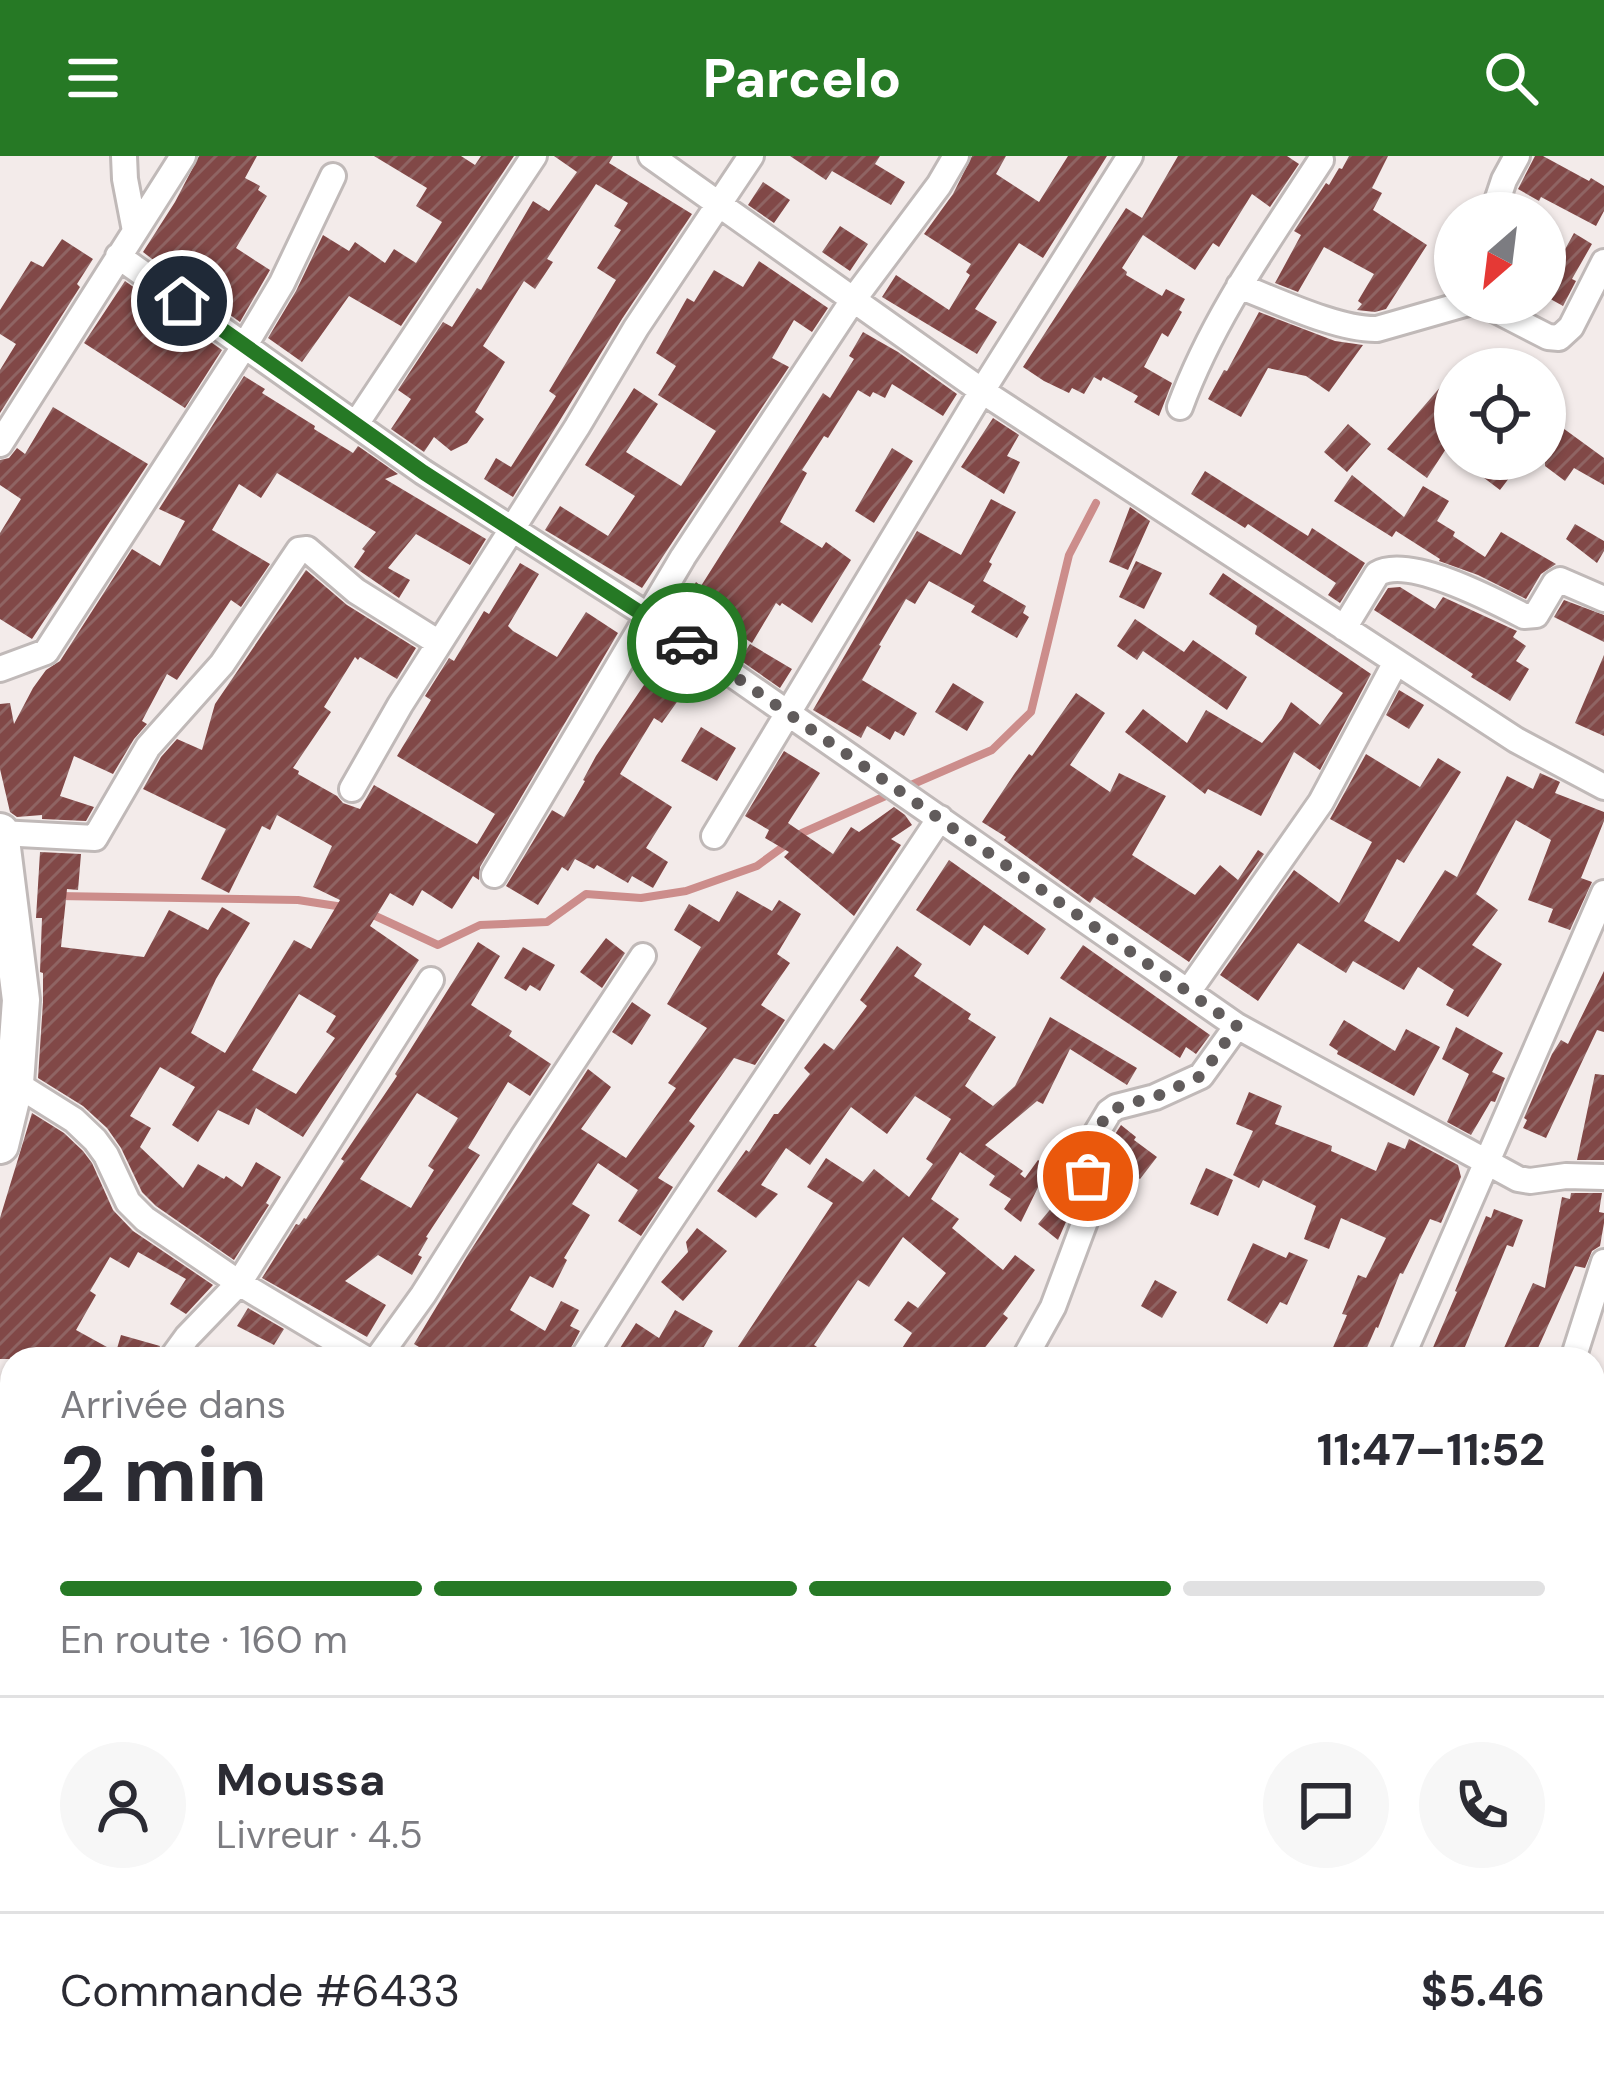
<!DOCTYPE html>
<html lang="fr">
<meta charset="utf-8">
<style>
body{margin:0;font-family:"DM Sans",sans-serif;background:#f7f7f7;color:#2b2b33;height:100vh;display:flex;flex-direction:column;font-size:45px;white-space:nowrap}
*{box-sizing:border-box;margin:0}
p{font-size:39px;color:#7c7c81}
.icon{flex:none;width:66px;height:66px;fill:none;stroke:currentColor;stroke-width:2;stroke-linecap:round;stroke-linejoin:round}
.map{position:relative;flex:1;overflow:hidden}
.side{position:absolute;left:0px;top:1191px;width:1605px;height:747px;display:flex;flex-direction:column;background:#fff;border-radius:36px 36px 0 0;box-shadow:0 3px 9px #0004}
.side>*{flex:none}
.needle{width:78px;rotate:208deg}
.controls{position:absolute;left:1434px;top:36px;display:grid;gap:24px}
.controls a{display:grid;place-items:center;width:132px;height:132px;border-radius:50%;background:#fff;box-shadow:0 3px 9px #0004;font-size:60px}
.pin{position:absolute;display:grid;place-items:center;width:102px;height:102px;color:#fff;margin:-51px;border:6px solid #fff;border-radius:50%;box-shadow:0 3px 12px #0007}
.courier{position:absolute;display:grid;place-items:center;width:120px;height:120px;margin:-60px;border:9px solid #267925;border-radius:50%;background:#fff;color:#222;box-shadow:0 3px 15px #0007}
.summary em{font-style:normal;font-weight:800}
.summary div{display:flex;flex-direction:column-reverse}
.summary{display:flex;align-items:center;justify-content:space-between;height:204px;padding:0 60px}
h1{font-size:78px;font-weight:800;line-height:90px}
.bar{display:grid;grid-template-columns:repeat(4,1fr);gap:18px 12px;align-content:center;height:144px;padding:0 60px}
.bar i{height:15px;border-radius:9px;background:#e1e1e2}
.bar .selected{background:#267925}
.bar p{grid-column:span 4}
.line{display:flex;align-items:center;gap:30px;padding:0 60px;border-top:3px solid #e1e1e2}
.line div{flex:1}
.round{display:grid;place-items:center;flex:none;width:126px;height:126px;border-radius:63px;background:#f7f7f7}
header{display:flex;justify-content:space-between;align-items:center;height:156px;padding:0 60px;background:#267925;color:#fff;font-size:54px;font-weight:800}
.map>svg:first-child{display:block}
</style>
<header><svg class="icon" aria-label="menu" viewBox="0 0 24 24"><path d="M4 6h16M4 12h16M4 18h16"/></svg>Parcelo<svg class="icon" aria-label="search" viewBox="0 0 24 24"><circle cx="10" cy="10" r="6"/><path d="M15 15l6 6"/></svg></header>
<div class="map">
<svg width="1604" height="1936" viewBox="0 0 1604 1936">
<defs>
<pattern id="building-hatch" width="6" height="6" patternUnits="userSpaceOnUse" patternTransform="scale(3)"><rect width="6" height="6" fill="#814847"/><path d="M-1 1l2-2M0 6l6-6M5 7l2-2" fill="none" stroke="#8f6463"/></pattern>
</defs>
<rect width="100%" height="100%" fill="#f3ebea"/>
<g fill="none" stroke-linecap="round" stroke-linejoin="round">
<path stroke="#cc8d8b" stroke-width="8" d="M904,632L992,594L1031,556L1069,399L1096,347
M58,740L298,744L343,751
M369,757L438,789L480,769L547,766L586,738L641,742L686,735L757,710L802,677L890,638
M0,1734L3,1738L5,1818L0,1831"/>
</g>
<path fill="url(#building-hatch)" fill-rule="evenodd" d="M199,0H257L245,22L260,30L258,34L267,40L236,92L270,114L240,166L219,151L232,133L191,104L178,123L143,96L175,46Z
M374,0H461L475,9L481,0H514L401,170L349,140L302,206L268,182L296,135L323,79L349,95L355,86L385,107L394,93L416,107L442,66L416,50L427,32Z
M554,0H613L609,7L692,58L622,163L513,341L484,323L496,302L511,311L556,240L549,235L616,124L597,112L621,74L614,70L628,47L596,28L547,103L553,106L535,133L524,125L483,190L505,206L475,256L484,263L467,287L451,295L434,281L424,296L391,273L411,243L398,234L443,166L452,171L477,132L481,134L533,45L549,55L577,16Z
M790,0H880L875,8L905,26L891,49L832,15L826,24Z
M972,0H1006L996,18L1039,46L1068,0H1107L1043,102L1019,87L975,153L997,166L977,198L882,141L896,119L949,154L970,119L966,116L971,108L924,78L953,38Z
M1178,0H1287L1299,8L1270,51L1252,38L1219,91L1213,87L1195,114L1143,79L1122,112L1127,116L1126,119L1162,140L1166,133L1185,143L1179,154L1182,156L1168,181L1162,177L1144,211L1172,227L1159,260L1134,246L1138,240L1103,221L1101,225L1094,221L1084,238L1072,232L1069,237L1044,225L1023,211L1126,52L1142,62Z
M1349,0H1388L1372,32L1382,37L1373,54L1427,89L1386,153L1375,156L1357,154L1362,148L1358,145L1374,118L1324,91L1298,136L1275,127L1301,79L1294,75L1326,27L1329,29L1339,12L1342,13Z
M1535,0H1543L1589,25L1591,22L1604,30V55L1596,70L1541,41L1539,45L1518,33Z
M763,26L790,44L774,67L748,49Z
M840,70L868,88L850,115L822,96Z
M1574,77L1592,88L1572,123L1576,125L1563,150L1545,140V130Z
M62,83L93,103L77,128L80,131L0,257V214L16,188L0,178V154L31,105L43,111Z
M759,105L828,152L812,176L794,164L772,202L789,211L642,432L545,374L560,350L608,380L635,340L585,309L634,232L658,248L626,296L681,330L716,275L658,239L676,210L656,197L687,142L694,146L714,114L743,131Z
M125,125L222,194L185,252L84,187Z
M1259,156L1335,185L1363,189L1329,236L1306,220L1268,212L1241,261L1208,243L1224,214L1227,215Z
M863,176L898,196L957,238L943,260L892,228L885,242L873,236L870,241L858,234L828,282L824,280L802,314L807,317L780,366L822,392L826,386L851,404L812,467L782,447L780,450L776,447L752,487L731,473L719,489L676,459L696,426L701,430L823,237L830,242L854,203L849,200Z
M1455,214V279L1427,322L1387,293Z
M244,220L265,233L262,237L315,270L314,273L353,297L358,290L398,318L385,323L486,383L470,409L416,378L388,412L410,424L399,442L354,411L365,395L362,393L376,376L277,317L261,342L239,328L212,374L270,408L241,451L231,444L177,524L167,518L142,565L147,568L134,583L113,618L74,600L60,640L94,651L86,665L42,663V659L17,661L10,656L0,613V548L10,547L14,568L33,532L46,514L60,505L132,393L160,410L185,365L159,353Z
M53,251L148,308L32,483L0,463V377L21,343L0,329V304L9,302L17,292L25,298Z
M1545,259L1604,302V329L1574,312L1565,325L1545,310Z
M993,262L1019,279L1007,300L1020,306L1004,338L961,311Z
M1348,268L1371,288L1347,316L1324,296Z
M892,292L913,305L874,367L855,355Z
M1459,303H1503L1516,313L1500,334Z
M1205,315L1308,380L1312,372L1365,407L1340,447L1328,439L1336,427L1248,368L1245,372L1191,338Z
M1352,319L1404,361L1423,330L1449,345L1437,365L1455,376L1453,380L1485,401L1501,376L1556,408L1541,418L1526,443L1478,419L1439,405L1440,403L1396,375L1392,381L1334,345Z
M991,343L1016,356L989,406L992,408L983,425L1026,450L1023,457L1029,461L1017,482L971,456L975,450L929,425L915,448L906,443L879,489L881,490L862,524L917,557L904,580L895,575L890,584L867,570L861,582L813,554L917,375L961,399Z
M1130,351L1150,365L1128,414L1109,406Z
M1575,368L1604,385V395L1597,407L1566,383Z
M1136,405L1162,417L1144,453L1119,441Z
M520,407L539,418L508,470L513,475L557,501L586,456L618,477L480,711L479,724L473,720L452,753L422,734L413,750L390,737L370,770L419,804L303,981L256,952L249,969L218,954L198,986L172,969L195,931L160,911L130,960L151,972L140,991L183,1032L198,1008L224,1023L226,1020L242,1031L256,1006L281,1021L266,1047L269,1049L234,1104L156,1050L142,1036L121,992L107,972L83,950L38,922L43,846V817L40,816L42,762H36L40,696L81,698L78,734L67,733L61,791L144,801L169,754L208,774L222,751L250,767L216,823L191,877L225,897L294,784L311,793L340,744L313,731L332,690L277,659L270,674L262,670L229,737L201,723L226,673L143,633L161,601L177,583L202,594L215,548L306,414L347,449L416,492L397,523L360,501L358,504L355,501L324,551L331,556L293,612L299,615L298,618L337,640L343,647L360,653L374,629L477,688L495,658L397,600L431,544L425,540L449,502L454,505L484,455L489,458ZM299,838L336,860L326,876L335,882L296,938L252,914Z
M1223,417L1371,518L1320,614L1294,596L1261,660L1208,633L1205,638L1125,576L1143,553L1187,587L1206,554L1262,587L1282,563L1291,546L1320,569L1343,537L1255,478L1257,470L1209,438Z
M1400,431L1435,453L1443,441L1517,475L1513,481L1526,490L1516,505L1529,513L1510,545L1471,521L1473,518L1374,454L1388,432Z
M1564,444L1604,459V486L1554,461Z
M1135,463L1184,496L1193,484L1247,521L1227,554L1143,495L1137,504L1117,490Z
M750,488L792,513L780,532L740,504Z
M1604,499V580L1575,567Z
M653,505L689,529L662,567L654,562L620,618L672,651L646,692L668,706L653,732L632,720L628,727L597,709L594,713L575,703L568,715L562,711L538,749L506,730L552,654L564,661L585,625L583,624L596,600L646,526L641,522Z
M953,527L984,546L967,575L935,556Z
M1399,534L1424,549L1409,573L1386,559Z
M1076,537L1105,557L1070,609L1110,636L1119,617L1166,640L1132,699L1195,739L1220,709L1238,724L1258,694L1264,698L1189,806L1094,741L1090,747L1004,684L1006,681L982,666L1015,617L1029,598L1032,600Z
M701,571L736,592L717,625L681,605Z
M784,595L820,617L788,667L833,698L851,671L859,676L894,651L905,659L912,669L891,683L901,689L854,760L784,701L789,696L765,682L769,674L745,660Z
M1366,598L1420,631L1438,602L1461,616L1404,707L1397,703L1364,765L1399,786L1445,714L1457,721L1507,620L1533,633L1540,617L1560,626L1555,637L1604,656V665L1581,722L1592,726L1570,774L1548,766L1553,753L1528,744L1551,684L1516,664L1476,738L1498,754L1472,789L1502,808L1468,861L1446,849L1454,834L1418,811L1404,834L1353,805L1346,817L1298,787L1258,845L1220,819L1294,714L1339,747L1372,686L1330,663Z
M949,704L1046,773L1028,799L984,769L970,790L916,754Z
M737,735L772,755L779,744L801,758L777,798L790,807L761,849L785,864L755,909L734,902L689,965L695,970L658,1022L673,1031L641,1080L618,1065L638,1034L598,1007L572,1048L590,1059L564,1102L567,1104L553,1132L530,1120L510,1154L545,1175L561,1145L579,1154L570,1170L580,1175L565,1203H439L414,1188L467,1100L588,913L611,931L581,973L626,1002L676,932L668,927L707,872L667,848L701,791L674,774L689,748L719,766Z
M606,782L625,797L602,832L580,816Z
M478,786L500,800L471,849L512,875L509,880L551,908L530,940L508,926L468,992L480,999L426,1081L428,1082L418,1099L422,1101L412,1119L378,1099L345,1125L386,1149L367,1181L262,1122L296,1068L299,1069L304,1062L306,1063L344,1005L341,1003L397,920L395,918ZM417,937L458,962L428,1010L434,1014L411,1052L360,1023Z
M1083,789L1210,879L1196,898L1186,891L1180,902L1060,822Z
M897,790L922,808L914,820L971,858L968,863L996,881L965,930L993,950L1015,930L1050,861L1137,912L1127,929L1070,893L1043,948L1037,945L985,989L1023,1015L1020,1018L1025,1022L1038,1004L1048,1011L1021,1066L1004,1053L1011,1043L989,1029L995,1020L960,996L931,1043L959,1063L952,1072L1003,1114L1015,1099L1035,1114L1003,1158L1008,1162L976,1203H895L912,1177L894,1164L908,1145L918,1152L946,1117L903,1081L869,1131L858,1124L814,1189L836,1203H730L833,1047L807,1031L826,1002L863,1026L874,1013L909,1041L933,1008L926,1003L951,963L915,940L887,978L851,951L810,1009L786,992L761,1029L778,1038L756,1062L717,1035L746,994L749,996L774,958H778L810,918L804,912L824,887L834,894L867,850L860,844Z
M523,791L555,809L540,835L530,829L526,835L504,822Z
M1604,815V876L1597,874L1546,982L1523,972L1527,964L1524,962L1552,898L1561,884L1568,888Z
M632,846L651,859L632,889L612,876Z
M1344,864L1395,895L1406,873L1440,891L1414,940L1337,898L1338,895L1329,889Z
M1456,871L1503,897L1492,916L1505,922L1495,946L1491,945L1471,979L1447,966L1469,918L1442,903Z
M1595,918L1604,919V1004H1577Z
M1249,936L1282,950L1275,968L1332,990L1331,995L1376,1015L1388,986L1405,993L1409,983L1458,1009L1461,1021L1441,1067L1430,1063L1403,1118L1400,1117L1378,1172L1376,1171L1362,1203H1328L1347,1159L1342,1158L1358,1119L1366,1122L1386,1082L1341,1062L1329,1093L1304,1083L1316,1050L1263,1024L1259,1032L1233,1019L1253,975L1236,968Z
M32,957L64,977L83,995L92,1007L113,1054L133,1075L213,1129L186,1158L170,1148L186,1123L138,1096L129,1112L110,1101L90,1135L96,1139L76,1174L116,1196L121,1179L160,1190L155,1203H0V1062Z
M1121,969L1136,981L1134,984L1157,1001L1140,1023L1103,997Z
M1206,1012L1233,1024L1218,1060L1190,1048Z
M1065,1036L1073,1042V1050L1058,1084L1038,1068Z
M1571,1037H1602L1599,1056L1604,1057V1067L1600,1090L1592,1095L1585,1112L1575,1110L1533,1203H1499L1533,1127L1545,1132L1562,1041L1570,1043Z
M1494,1053L1523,1064L1513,1091L1507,1089L1460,1203H1428L1457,1136L1455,1135L1486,1060L1491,1062Z
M697,1072L727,1095L683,1145L661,1126L688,1096L686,1086Z
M1253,1087L1286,1102L1289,1096L1308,1104L1287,1149L1280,1146L1267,1168L1227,1144Z
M1155,1124L1177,1136L1162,1162L1141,1150Z
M248,1152L284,1173L274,1189L237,1170Z
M675,1154L713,1175L697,1203H613L636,1167L659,1182Z"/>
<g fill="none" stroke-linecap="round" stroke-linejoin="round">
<defs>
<path id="minor" d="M124,0L125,23L135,75
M651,0L982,235L1130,0
M1493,57L1504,24L1517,0
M118,100L423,316L647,459L1237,870L1518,1023L1530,1025L1566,1020L1604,1021
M1239,130C1276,144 1338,174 1377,173L1468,147
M1482,147L1548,181L1559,182L1571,171L1604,106
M1180,251C1213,161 1269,84 1321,4
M356,268L534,0
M0,288L183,0
M1344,472L1377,418C1408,399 1493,444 1524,460L1536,459L1555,427L1560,424L1604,443
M0,513L46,496L245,189L282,127L333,20
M352,633L400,549L577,271L636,172L751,0
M0,677L95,682L148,591L222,508L299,394L307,393L356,435L439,487
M714,680L982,235L1516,584L1604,631
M494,719L683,401L853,144L939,29L956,0
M1188,836L1321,646L1396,506
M15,927L74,964L95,984L106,999L128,1046L145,1063L239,1127L366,1203
M171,1203L187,1181L239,1127L431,824
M377,1203L423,1139L523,981L643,800
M582,1203L651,1094L940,662
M1024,1203L1053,1151L1090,1052L1085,996L1109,956L1116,951L1155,941L1201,920L1237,870
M1401,1203L1604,737
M1573,1203L1604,1106
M1593,1258L1604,1266
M1593,1783L1604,1784
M1593,1916L1604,1872
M342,1926L348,1936
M1311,1926V1936
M191,1936L211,1926
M1090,1936L1094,1926"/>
<path id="highway" d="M0,676L21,844L15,927L0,989
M0,1587L12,1609
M167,1926L171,1936"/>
</defs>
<use href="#minor" stroke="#c0b9b8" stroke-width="30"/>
<use href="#highway" stroke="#c0b9b8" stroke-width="42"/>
<use href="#minor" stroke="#fff" stroke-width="24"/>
<use href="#highway" stroke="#fff" stroke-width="36"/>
</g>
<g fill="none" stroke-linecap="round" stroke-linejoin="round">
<path stroke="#615c5c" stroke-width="12" stroke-dasharray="0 21.6" d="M687,487L1237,870L1201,920L1155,941L1123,949L1109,956L1088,988L1085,996L1088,1020"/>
<path stroke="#267925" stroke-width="15" d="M182,145L423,316L687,487"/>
</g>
</svg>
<div class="controls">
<a><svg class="needle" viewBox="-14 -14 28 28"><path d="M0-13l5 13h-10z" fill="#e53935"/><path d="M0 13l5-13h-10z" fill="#7c7c81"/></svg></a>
<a><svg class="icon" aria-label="locate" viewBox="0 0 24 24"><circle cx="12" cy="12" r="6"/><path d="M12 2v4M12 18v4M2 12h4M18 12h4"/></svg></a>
</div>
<div class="pin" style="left:1088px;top:1020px;background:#ea580c"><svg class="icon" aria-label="bag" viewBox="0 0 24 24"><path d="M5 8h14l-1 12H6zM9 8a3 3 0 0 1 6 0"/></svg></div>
<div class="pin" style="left:182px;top:145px;background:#1f2937"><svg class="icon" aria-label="home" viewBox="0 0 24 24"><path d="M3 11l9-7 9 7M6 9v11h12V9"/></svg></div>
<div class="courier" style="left:687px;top:487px"><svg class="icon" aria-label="car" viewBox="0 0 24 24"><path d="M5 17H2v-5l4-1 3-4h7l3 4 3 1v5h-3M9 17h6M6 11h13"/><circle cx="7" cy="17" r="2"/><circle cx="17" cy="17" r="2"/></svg></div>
<section class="side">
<div class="summary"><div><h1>2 min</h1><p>Arrivée dans</p></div><em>11:47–11:52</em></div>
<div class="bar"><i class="selected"></i><i class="selected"></i><i class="selected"></i><i></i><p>En route · 160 m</p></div>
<div class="line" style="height:216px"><a class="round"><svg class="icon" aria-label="person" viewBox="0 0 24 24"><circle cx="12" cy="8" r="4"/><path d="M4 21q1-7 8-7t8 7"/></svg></a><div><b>Moussa</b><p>Livreur · 4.5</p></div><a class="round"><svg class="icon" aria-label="chat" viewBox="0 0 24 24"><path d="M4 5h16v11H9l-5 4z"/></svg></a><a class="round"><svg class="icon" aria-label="phone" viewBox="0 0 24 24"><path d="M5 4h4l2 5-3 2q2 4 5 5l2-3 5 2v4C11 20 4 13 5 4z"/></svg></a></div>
<div class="line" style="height:156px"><div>Commande #6433</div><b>$5.46</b></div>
</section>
</div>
